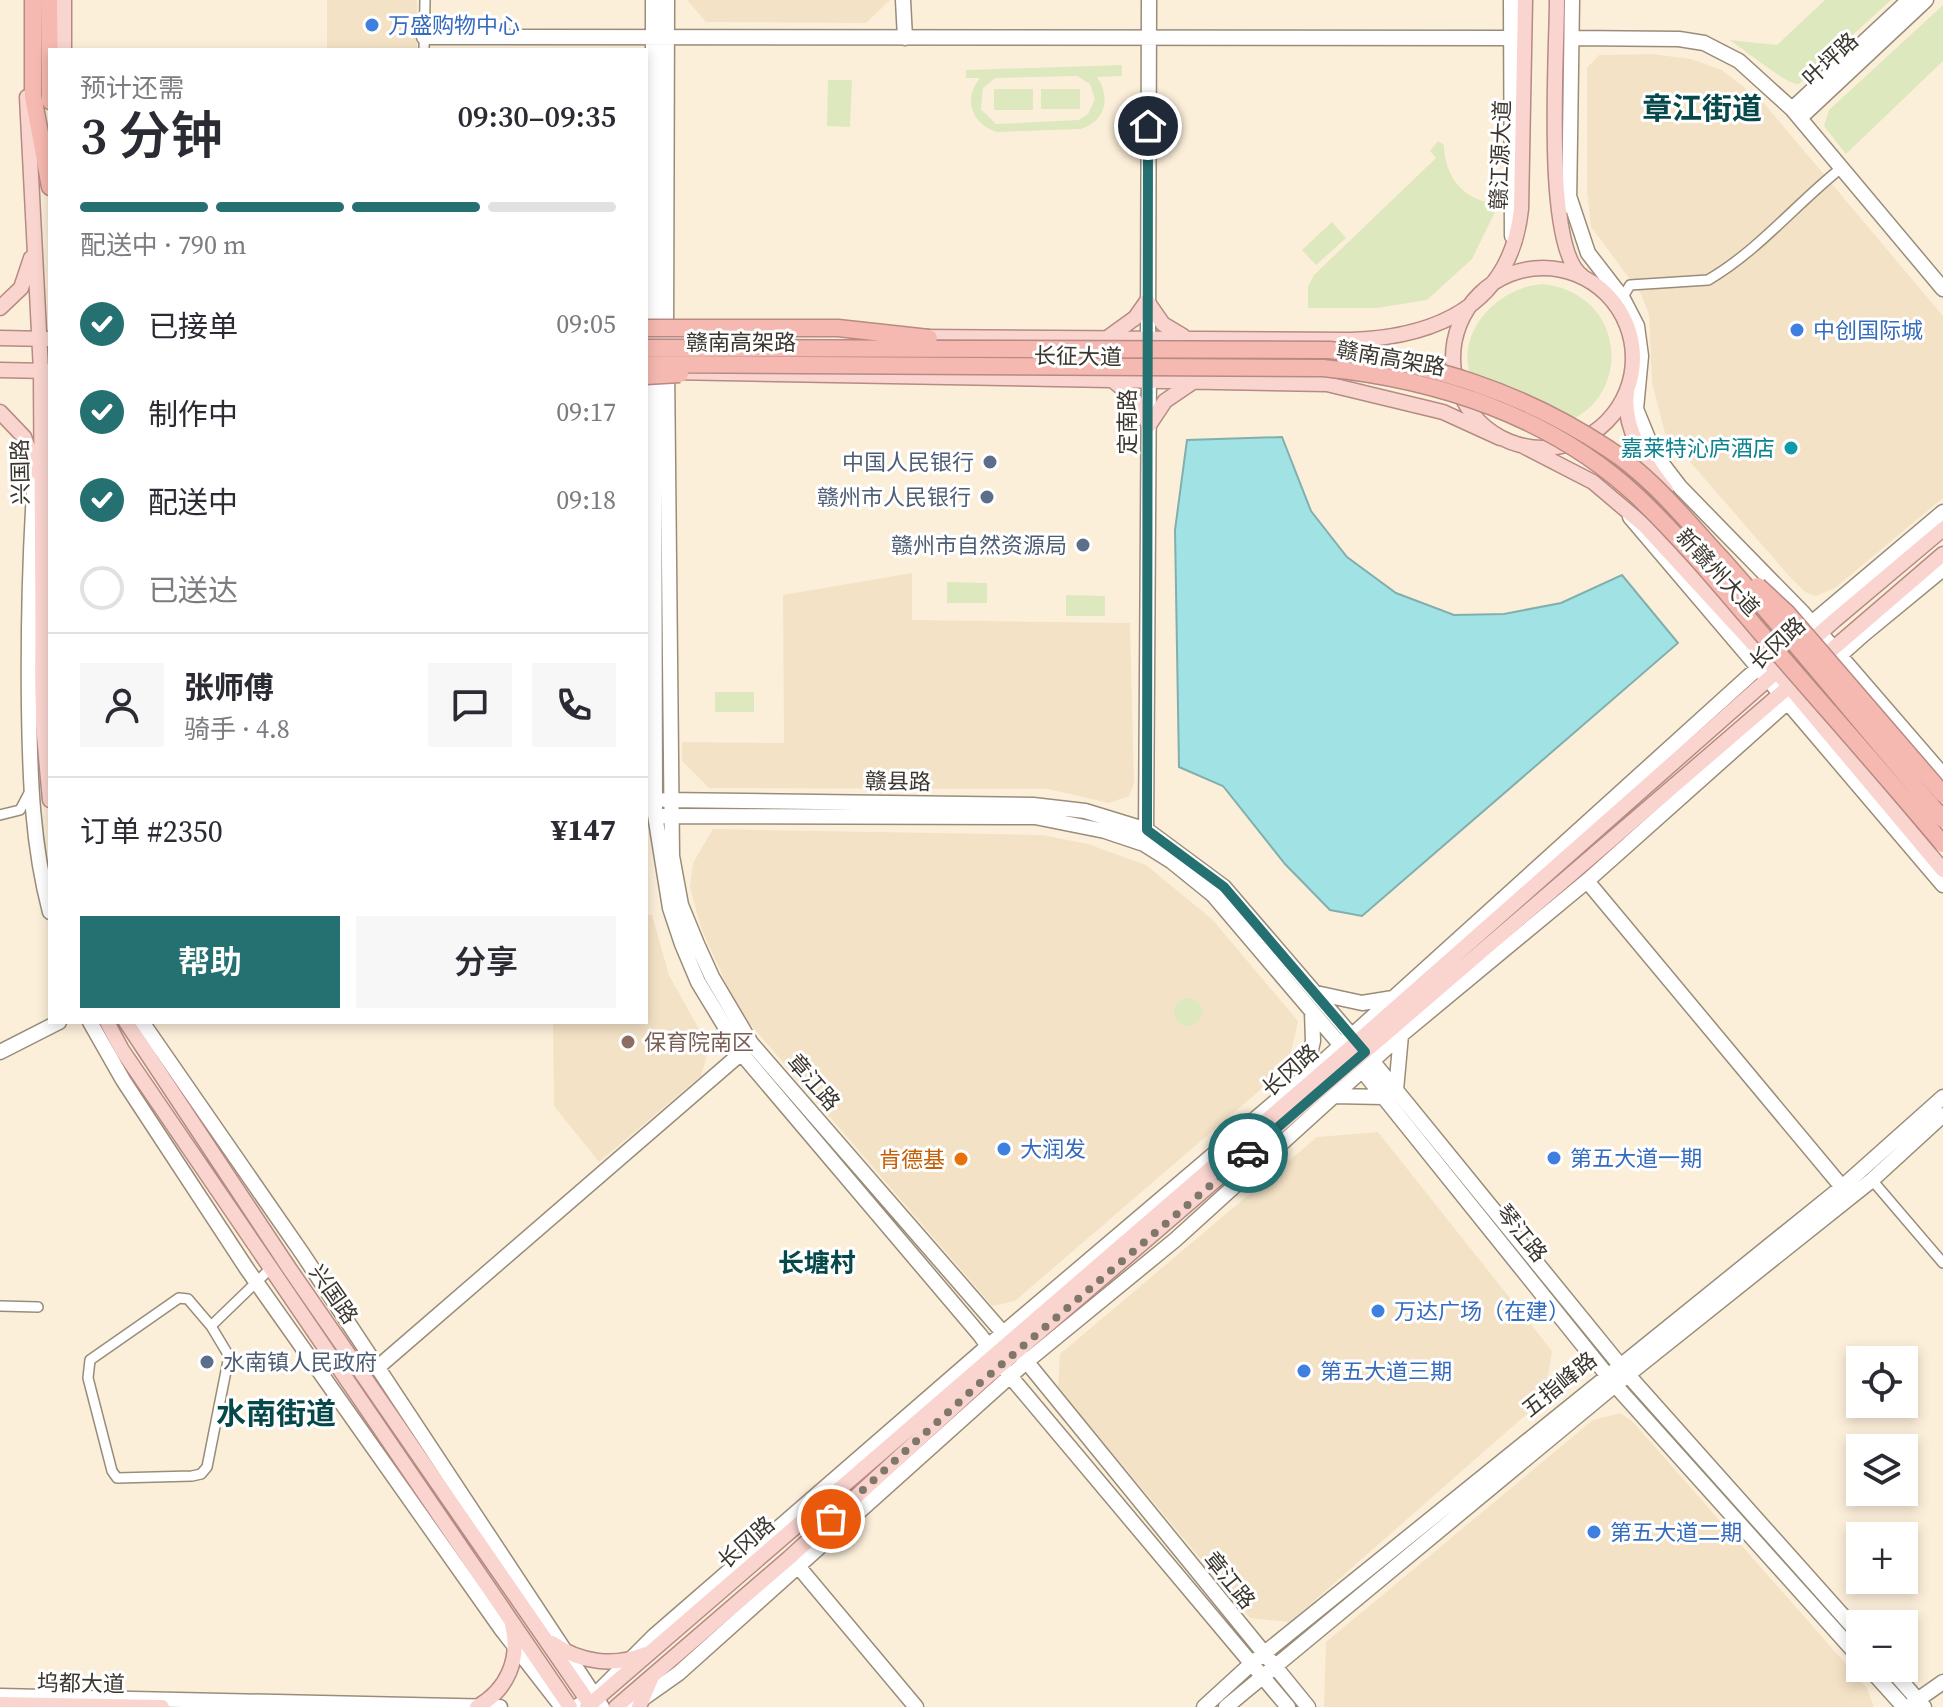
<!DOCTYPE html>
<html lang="zh">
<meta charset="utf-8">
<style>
body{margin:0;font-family:"Source Serif 4","Noto Sans SC",serif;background:#f7f7f7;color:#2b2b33;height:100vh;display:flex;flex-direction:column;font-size:30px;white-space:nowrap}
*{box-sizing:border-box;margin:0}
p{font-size:26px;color:#7c7c81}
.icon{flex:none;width:44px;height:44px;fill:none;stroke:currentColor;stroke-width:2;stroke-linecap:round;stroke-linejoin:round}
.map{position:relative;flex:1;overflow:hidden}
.panel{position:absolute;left:48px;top:48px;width:600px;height:976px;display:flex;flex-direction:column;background:#fff;border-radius:0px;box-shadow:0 4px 12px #0003}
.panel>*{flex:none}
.tools{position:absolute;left:1846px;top:1346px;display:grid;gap:16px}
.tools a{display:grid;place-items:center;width:72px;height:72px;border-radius:0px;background:#fff;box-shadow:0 4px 12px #0003;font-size:40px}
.pin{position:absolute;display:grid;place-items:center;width:68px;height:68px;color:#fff;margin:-34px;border:4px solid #fff;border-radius:50%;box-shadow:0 2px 8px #0007}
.courier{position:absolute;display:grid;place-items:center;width:80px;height:80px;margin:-40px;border:6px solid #257071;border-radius:50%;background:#fff;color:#222;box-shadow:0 2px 10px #0007}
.summary em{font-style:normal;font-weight:600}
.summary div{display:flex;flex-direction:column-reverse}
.summary{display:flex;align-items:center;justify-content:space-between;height:136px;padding:0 32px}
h1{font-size:52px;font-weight:600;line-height:60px}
.bar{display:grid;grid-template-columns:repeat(4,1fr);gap:12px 8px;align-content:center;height:96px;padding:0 32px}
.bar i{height:10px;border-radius:6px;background:#e1e1e2}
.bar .active{background:#257071}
.bar p{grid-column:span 4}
.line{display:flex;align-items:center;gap:20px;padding:0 32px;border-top:2px solid #e1e1e2}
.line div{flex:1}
.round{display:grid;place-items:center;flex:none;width:84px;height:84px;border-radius:0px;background:#f7f7f7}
ol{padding:0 32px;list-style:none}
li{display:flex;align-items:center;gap:24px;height:88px}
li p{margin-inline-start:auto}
li .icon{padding:8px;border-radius:50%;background:#257071;color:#fff;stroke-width:4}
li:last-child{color:#7c7c81}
li i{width:44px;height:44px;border:4px solid #e1e1e2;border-radius:50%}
.primary-button{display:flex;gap:16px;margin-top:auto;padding:16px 32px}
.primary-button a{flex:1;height:92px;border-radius:0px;background:#257071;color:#fff;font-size:32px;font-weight:600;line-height:92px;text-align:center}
.primary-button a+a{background:#f7f7f7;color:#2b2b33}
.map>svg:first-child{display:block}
</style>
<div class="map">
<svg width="1943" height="1707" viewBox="0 0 1943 1707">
<rect width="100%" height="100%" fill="#fcefda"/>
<path fill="#f4e2c6" d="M327,0H417V50H327Z
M687,0H890L866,23L706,22Z
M1652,54L1691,59L1722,70L1763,102L1943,316V498L1835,588L1816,596L1805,592L1789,576L1665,433L1652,383L1649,315L1641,294L1591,227L1587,191V68L1599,55Z
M912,573V620L1130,623L1134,784L1129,796L1109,803L1048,789L709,788L682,761V742L784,743L783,595Z
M713,829L1042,835L1088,844L1146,865L1212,919L1298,1021L1289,1061L1267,1084L1015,1301L992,1306L738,1010L701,928L690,887L693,863Z
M646,915H652L669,975L699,1029L707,1055L701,1076L599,1162L554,1106L553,1022H646Z
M1378,1132L1552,1351L1544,1399L1290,1622L1250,1618L1058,1388L1060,1354L1317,1137Z
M1620,1413L1633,1422L1867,1688L1874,1707H1324L1326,1642L1593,1420Z"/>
<path fill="#dde8be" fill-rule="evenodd" d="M1825,0H1891L1799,84C1786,85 1745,49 1729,40L1777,45Z
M1943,5V61L1846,154L1824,126L1829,110Z
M1122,65V76L1097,77C1111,97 1106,121 1081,129L997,132C971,124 963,98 980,78H966V70ZM1077,76L1090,84L1095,99L1088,114L1079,120L996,124L981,109L983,88L995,78Z
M828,80H852L850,127L827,126Z
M994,89H1033V110H994Z
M1041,89H1080V109H1041Z
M1438,141L1444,145C1444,175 1463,201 1495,203V212L1472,259L1427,300L1377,308H1308V287L1314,275L1436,158L1430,151Z
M1332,222L1346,238L1316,265L1302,250Z
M1543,284C1633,294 1635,415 1545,428C1529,420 1489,406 1480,393C1444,345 1492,287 1543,284Z
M947,582L987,583V603H947Z
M1066,595L1105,596V616H1066Z
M715,692H754V712H715Z
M1174 1012a14 14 0 1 1 28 0a14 14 0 1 1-28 0Z"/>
<path fill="#a1e3e4" stroke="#82afad" stroke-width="2" d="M1282,437L1311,511L1347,557L1396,593L1454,615L1504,614L1561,603L1622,575L1678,643L1362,916L1330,910L1285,864L1223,786L1179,767L1175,530L1187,440Z"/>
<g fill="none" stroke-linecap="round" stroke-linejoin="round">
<defs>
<path id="street" d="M424,50L425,0
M1617,307L1630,285L1708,280C1758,251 1796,204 1840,169
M0,815L20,810L29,793
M1872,1180L1943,1263
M0,1306L38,1307
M211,1326L229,1356L207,1467L201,1474L192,1476L117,1478L112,1471L88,1378L90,1360L179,1298L188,1299L211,1326L271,1268"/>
<path id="secondary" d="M903,0L905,38
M1511,0L1512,236
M424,37L1511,38
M1572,38L1679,39L1704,43L1739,61L1792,109L1943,289
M1792,109L1909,0
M1800,118L1926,0
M1569,196L1588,253L1622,297L1637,326L1641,356L1636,409L1654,453L1680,487L1804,614L1943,775
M1569,206L1572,0
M653,336V0
M666,336L667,0
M1148,348L1149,0
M654,365L655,815L670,908L682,944L698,982L741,1053L980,1335L1010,1376L1288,1707
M667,365L672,856L681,905L697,944L712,977L751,1043L1004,1334L1308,1707
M36,463C30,545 28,625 29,707C30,777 32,844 50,912
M1630,517L1943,885
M665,800L1033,805L1085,811L1147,830L1224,887L1352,1036L1628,1375L1860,1635
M663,816L1035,817L1105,831L1144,844L1171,861L1213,895L1361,1069L1615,1385L1860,1658
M1146,835L1149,368
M1587,881L1842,1187
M1316,993L1362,1003L1393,998
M90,1022L123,1080L247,1269L502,1630L562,1707
M142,1022L302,1253L602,1707
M0,1052L59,1022
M1304,1078L1313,1041L1312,1012
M1396,1090L1401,1035
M1333,1096L1384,1097
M377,1368L746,1049
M797,1565L916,1707
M1869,1668L1904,1707
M1890,1668L1924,1707
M0,1696L500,1707
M1913,1703L1943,1682
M576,1707L594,1696L654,1636L988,1346L1327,1058L1749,676L1943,512
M631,1707L679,1673L1026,1362L1175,1240L1401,1035L1587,881L1864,634L1943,569
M1204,1707L1251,1664L1842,1187L1943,1097
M1226,1707L1615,1385L1872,1180L1943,1115"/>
<path id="primary" d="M1557,0C1557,53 1543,248 1582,276
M64,50V0
M27,97L41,371L43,724L50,800
M1453 358a90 90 0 1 1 180 0a90 90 0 1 1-180 0Z
M0,308L21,288L31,258
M646,336H772
M1110,336L1135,318L1147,301L1163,324L1183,336
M921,337L1351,340C1438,337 1511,304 1521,209L1525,0
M0,338L50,339
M0,370L48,371
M670,372L1327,384L1443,412L1500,438
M1111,379L1133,397L1149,425
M1627,393C1622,425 1646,466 1666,490
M0,412L24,437L37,472
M1149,425L1165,401L1193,382
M1525,447L1593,482L1645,526L1757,648L1943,870
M1917,776L1943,806
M107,1022L122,1050L570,1707
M126,1022L289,1268L592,1707
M552,1643C581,1663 614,1667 646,1654
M0,1704L162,1707
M477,1707C507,1690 521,1659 512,1625
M587,1707L1357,1042L1835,620L1943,529
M616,1707L789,1558L980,1383L1943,554
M639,1707L651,1679"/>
<path id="highway" d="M33,0V96L50,187
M49,0L50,101"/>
</defs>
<use href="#street" stroke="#998d7a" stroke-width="12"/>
<use href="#secondary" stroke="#998d7a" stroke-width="17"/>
<use href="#primary" stroke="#b58b83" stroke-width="17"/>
<use href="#highway" stroke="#b58b83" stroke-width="19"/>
<use href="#street" stroke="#fff" stroke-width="9"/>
<use href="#secondary" stroke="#fff" stroke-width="14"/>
<use href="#primary" stroke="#fad5d0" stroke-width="14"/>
<use href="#highway" stroke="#f6b9b1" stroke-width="16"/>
<defs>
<path id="highway-bridge" d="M646,328H838L929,338
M646,348L1330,350C1433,365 1519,390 1607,448C1651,476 1685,519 1720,557C1796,642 1868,732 1943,819
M646,364L1323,368C1437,379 1553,417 1638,497C1686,543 1729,596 1772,646C1829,712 1887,777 1943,844
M646,376L680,374
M1758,586L1787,613L1943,794"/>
</defs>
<use href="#highway-bridge" stroke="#b58b83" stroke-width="19" stroke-linecap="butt"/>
<use href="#highway-bridge" stroke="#f6b9b1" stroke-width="16"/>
</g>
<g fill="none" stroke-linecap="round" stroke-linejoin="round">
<path stroke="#7f776a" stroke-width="8" stroke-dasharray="0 14.4" d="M831,1519L980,1383L1248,1153"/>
<path stroke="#257071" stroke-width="10" d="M1148,126L1147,830L1224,887L1365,1052L1248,1153"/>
</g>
<g fill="#3f7fe0" stroke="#fff" stroke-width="3">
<circle cx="372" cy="25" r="8"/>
<circle cx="1797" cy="330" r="8"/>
<circle cx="1004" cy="1149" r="8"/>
<circle cx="1554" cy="1158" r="8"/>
<circle cx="1378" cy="1311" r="8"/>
<circle cx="1304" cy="1371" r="8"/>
<circle cx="1594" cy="1532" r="8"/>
</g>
<circle fill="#0f9aa8" stroke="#fff" stroke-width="3" cx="1791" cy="448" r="8"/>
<g fill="#5c6f8a" stroke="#fff" stroke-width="3">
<circle cx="990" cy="462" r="8"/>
<circle cx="987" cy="497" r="8"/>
<circle cx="1083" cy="545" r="8"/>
<circle cx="207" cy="1362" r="8"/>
</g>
<circle fill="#8d6e63" stroke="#fff" stroke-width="3" cx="628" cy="1042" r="8"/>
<circle fill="#e8710a" stroke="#fff" stroke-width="3" cx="961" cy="1159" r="8"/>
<g text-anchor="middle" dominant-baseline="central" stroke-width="6" stroke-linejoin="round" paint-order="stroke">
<g font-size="22" fill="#366cbe" stroke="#fff" text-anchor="start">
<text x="388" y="25">万盛购物中心</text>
<text x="1813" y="330">中创国际城</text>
<text x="1020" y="1149">大润发</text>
<text x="1570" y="1158">第五大道一期</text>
<text x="1394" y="1311">万达广场（在建）</text>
<text x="1320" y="1371">第五大道三期</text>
<text x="1610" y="1532">第五大道二期</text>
</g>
<g font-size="22" fill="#3b362e" stroke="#fff">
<text transform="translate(1830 59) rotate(-43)">叶坪路</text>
<text transform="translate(1500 155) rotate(-88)">赣江源大道</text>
<text x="741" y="342">赣南高架路</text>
<text transform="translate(1078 356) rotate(1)">长征大道</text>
<text transform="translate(1391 358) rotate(10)">赣南高架路</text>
<text transform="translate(1127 422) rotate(-90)">定南路</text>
<text transform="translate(20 472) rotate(-91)">兴国路</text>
<text transform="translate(1718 572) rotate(47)">新赣州大道</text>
<text transform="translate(1777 643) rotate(-42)">长冈路</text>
<text transform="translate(898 781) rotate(1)">赣县路</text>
<text transform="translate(1290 1070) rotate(-41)">长冈路</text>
<text transform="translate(814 1082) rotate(49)">章江路</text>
<text transform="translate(1522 1233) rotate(51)">琴江路</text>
<text transform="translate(334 1294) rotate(55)">兴国路</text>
<text transform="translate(1559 1384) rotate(-39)">五指峰路</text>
<text transform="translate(746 1542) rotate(-41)">长冈路</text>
<text transform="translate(1230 1580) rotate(51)">章江路</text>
<text transform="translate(81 1683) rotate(1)">坞都大道</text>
</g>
<g font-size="22" fill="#0d838f" stroke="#fff" text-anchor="end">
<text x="1775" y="448">嘉莱特沁庐酒店</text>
</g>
<g font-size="22" fill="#4e5e75" stroke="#fff" text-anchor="end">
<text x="974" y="462">中国人民银行</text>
<text x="971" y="497">赣州市人民银行</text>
<text x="1067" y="545">赣州市自然资源局</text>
<text x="223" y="1362" text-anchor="start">水南镇人民政府</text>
</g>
<g font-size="22" fill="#785e54" stroke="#fff" text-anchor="start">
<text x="644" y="1042">保育院南区</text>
</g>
<g font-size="22" fill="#c56008" stroke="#fff" text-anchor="end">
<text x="945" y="1159">肯德基</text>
</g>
<g font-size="26" font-weight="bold" fill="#07494b" stroke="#fff">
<text x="817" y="1263">长塘村</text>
</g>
<g font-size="30" font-weight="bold" fill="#07494b" stroke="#fff">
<text x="1702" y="108">章江街道</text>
<text x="276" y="1413">水南街道</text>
</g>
</g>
</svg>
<div class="tools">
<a><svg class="icon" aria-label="locate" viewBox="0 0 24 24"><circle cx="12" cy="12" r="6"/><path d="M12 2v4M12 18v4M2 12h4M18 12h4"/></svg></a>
<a><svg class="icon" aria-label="layers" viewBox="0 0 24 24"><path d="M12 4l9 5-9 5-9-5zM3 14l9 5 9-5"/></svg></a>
<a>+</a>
<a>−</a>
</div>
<div class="pin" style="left:831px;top:1519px;background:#ea580c"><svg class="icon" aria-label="bag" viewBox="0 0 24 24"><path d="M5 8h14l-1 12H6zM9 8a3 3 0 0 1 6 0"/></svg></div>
<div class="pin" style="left:1148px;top:126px;background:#1f2937"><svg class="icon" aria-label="home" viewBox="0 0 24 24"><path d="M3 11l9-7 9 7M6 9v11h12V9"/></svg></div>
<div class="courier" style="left:1248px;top:1153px"><svg class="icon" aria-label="car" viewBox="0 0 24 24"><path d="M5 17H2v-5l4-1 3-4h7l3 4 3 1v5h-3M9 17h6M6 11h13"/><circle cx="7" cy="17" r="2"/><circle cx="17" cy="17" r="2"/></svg></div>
<section class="panel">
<div class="summary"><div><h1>3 分钟</h1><p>预计还需</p></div><em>09:30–09:35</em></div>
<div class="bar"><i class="active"></i><i class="active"></i><i class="active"></i><i></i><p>配送中 · 790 m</p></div>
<ol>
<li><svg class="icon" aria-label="check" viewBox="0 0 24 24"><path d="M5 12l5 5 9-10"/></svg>已接单<p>09:05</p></li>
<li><svg class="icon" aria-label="check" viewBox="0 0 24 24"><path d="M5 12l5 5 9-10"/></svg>制作中<p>09:17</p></li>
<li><svg class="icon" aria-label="check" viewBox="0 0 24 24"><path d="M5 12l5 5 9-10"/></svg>配送中<p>09:18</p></li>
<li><i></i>已送达</li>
</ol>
<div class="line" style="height:144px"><a class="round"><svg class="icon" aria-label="person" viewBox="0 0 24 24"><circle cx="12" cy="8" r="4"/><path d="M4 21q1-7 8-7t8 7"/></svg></a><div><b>张师傅</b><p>骑手 · 4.8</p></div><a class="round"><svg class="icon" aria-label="chat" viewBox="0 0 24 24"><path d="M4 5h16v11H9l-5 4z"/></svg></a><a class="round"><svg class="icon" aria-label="phone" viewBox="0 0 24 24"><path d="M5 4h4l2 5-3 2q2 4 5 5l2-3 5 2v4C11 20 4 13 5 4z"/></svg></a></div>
<div class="line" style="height:104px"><div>订单 #2350</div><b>¥147</b></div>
<div class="primary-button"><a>帮助</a><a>分享</a></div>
</section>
</div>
